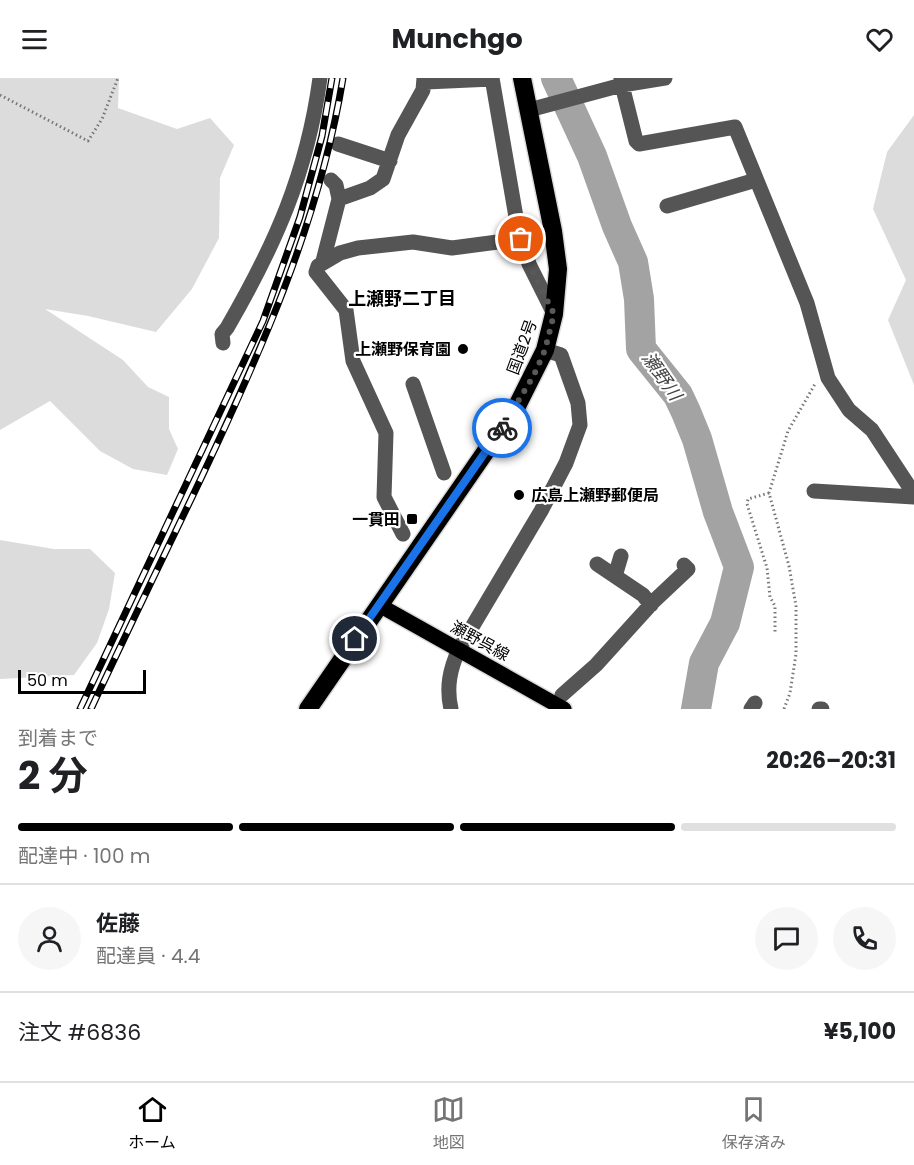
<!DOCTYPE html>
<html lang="ja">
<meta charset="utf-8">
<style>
body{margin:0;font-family:Poppins,"Noto Sans JP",sans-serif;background:#f6f6f6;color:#202124;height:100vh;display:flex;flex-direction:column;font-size:22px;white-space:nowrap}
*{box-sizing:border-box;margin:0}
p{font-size:20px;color:#757577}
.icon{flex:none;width:33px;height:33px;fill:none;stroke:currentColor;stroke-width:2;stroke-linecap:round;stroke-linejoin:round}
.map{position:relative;height:631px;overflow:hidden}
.panel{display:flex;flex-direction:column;background:#fff;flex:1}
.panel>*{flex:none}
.scale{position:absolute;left:18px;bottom:15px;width:128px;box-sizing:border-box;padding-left:6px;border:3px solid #000;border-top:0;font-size:16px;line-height:21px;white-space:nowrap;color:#000;-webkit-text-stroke:4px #fff;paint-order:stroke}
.pin{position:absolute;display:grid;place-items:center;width:51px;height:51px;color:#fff;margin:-26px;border:3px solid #fff;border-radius:50%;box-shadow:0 2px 6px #0007}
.courier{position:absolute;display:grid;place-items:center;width:60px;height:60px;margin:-30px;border:4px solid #1a73e8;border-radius:50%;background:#fff;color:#222;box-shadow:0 2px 8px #0007}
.headline em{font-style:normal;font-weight:700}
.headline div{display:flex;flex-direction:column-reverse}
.headline{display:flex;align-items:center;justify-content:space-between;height:102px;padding:0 18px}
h1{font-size:39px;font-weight:700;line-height:45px}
.bar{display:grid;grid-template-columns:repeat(4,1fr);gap:9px 6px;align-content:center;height:72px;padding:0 18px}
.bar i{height:8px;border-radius:4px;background:#e0e0e0}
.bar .current{background:#000}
.bar p{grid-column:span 4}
.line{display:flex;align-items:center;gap:15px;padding:0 18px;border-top:2px solid #e0e0e0}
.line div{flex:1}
.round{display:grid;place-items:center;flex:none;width:63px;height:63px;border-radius:32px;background:#f6f6f6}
header{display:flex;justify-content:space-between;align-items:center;height:78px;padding:0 18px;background:#fff;font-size:27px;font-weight:700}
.tab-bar{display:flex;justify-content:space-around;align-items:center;height:84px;border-top:2px solid #e0e0e0;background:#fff;font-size:16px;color:#757577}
.tab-bar a{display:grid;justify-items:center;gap:3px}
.tab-bar .current{color:#000}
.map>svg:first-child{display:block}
</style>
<header><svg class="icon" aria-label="menu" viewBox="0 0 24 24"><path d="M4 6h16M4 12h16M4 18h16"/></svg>Munchgo<svg class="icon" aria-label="heart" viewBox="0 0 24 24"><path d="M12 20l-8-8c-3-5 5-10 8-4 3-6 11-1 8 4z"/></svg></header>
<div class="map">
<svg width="914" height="631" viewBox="0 0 914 631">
<rect width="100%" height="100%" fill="#fff"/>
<path fill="#dcdcdc" d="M0,0H119L118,30L177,51L210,40L234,67L220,100L219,160L192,211L156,254L88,238L45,231L123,282L148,309L169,319V351L178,371L167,397L133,391L100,373L50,323L0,352Z
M914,37V307L888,242L906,202L873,131L887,74Z
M0,462L54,471H90L115,495L109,531L97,565L74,597L0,601Z"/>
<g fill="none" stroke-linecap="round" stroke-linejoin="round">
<path stroke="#a3a3a3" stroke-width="30" d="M556,0L592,78L617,148L633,184L639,221L641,271L678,317L686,334L697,361L718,434L739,489L725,545L704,585L696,631"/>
<defs>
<path id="major" d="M379,527L564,631"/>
<path id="highway" d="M308,631L517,328L545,272L554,236L558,191L553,153L522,0"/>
</defs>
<use href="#major" stroke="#dbdbdb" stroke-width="18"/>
<use href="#highway" stroke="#dbdbdb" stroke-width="21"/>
<path stroke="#777" stroke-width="3" stroke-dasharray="1.5 3" stroke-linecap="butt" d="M0,17L88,63L102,41L118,0
M769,415L748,421L747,426L767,490L770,519L775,528V554
M784,631L790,615L796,576V528L789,488L769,415L788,353L815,306"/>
<path stroke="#555" stroke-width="15" d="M492,0L516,139L529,186L554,236
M621,0L622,7L665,0
M426,4L492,1
M529,32L622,7L636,63L639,66L735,49L807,225L828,300L849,332L872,352L914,416
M338,66L390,83
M331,102L336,107L339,121
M667,128L756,102
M323,183L339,121L370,110L383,101L398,57L423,12L424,0
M223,265L222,256L227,250C275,167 307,96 320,0
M413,306L444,395
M814,413L914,419
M403,456L384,419L386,355L353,283L346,232L316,194L318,188L340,175L358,170L413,164L452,170L521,161
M597,486L643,517L651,527
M615,498L621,478
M562,617L596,587L654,523L688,491L684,487
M451,631C446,609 450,591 459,571L541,433L566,385L580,347L578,325L561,277L545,272
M751,631L755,625
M819,631H822"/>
<use href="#major" stroke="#000" stroke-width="15"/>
<use href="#highway" stroke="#000" stroke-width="18"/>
<defs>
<path id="rail" d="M80,631L263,243L300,139L322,58L332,0
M91,631C125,558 160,486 195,413C258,280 319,147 343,0"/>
</defs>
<use href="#rail" stroke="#000" stroke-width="7"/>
<use href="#rail" stroke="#fff" stroke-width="4.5" stroke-dasharray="14" stroke-linecap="butt"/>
</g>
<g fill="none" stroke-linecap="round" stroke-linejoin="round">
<path stroke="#595959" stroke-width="6" stroke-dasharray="0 10.8" d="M502,350L534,297L545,272L554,236L529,186L521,161"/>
<path stroke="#1a73e8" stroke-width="8" d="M355,561L502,350"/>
</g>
<g fill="#000" stroke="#fff" stroke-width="2">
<circle cx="463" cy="271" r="6"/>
<circle cx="519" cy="417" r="6"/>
<rect x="406" y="435" width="12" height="12" rx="3"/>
</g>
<g text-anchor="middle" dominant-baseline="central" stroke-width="4.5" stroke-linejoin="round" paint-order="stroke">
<g font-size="16" fill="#000" stroke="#fff">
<text transform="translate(522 269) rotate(-70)">国道2号</text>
<text transform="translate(480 563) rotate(29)">瀬野呉線</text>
</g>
<g font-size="16" font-weight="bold" fill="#000" stroke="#fff" text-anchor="end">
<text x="451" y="271">上瀬野保育園</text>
<text x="531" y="417" text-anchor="start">広島上瀬野郵便局</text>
<text x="400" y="441">一貫田</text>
</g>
<g font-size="18" font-weight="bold" fill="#000" stroke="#fff">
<text x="402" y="220">上瀬野二丁目</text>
</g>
<g font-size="18" font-style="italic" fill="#444" stroke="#fff">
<text transform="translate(662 298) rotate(55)">瀬野川</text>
</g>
</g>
</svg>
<div class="scale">50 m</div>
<div class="pin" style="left:521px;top:161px;background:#ea580c"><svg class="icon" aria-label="bag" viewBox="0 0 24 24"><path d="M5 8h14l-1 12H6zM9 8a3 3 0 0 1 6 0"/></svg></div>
<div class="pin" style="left:355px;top:561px;background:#1f2937"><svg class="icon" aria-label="home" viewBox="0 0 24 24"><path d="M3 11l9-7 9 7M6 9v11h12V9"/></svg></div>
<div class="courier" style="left:502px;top:350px"><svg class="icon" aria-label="bike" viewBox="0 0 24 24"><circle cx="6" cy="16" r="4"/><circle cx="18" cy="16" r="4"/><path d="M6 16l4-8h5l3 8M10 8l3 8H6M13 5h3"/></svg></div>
</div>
<section class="panel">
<div class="headline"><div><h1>2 分</h1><p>到着まで</p></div><em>20:26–20:31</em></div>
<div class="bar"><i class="current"></i><i class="current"></i><i class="current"></i><i></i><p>配達中 · 100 m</p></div>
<div class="line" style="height:108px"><a class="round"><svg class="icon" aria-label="person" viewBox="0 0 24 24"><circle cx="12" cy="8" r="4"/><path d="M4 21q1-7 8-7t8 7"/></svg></a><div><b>佐藤</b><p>配達員 · 4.4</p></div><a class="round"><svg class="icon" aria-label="chat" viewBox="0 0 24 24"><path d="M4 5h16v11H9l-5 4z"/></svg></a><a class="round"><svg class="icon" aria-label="phone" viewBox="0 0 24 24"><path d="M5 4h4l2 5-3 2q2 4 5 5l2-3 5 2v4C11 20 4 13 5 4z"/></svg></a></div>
<div class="line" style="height:78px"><div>注文 #6836</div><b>¥5,100</b></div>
</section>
<nav class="tab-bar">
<a class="current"><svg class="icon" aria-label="home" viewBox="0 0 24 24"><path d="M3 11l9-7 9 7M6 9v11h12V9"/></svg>ホーム</a>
<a><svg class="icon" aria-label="map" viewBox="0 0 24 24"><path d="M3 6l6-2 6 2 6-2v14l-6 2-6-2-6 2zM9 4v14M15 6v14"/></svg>地図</a>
<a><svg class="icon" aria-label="saved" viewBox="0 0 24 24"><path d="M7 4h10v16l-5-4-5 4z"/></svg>保存済み</a>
</nav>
